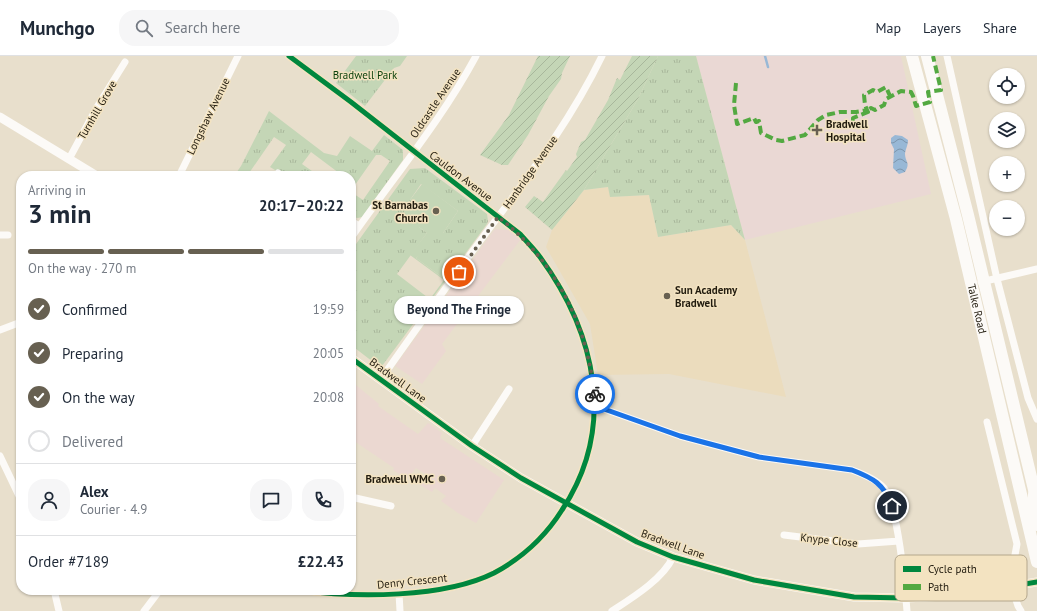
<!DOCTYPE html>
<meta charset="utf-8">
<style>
body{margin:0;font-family:"PT Sans",sans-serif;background:#f6f6f7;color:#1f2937;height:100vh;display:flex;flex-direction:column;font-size:15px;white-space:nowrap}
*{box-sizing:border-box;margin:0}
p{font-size:13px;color:#747a83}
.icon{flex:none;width:22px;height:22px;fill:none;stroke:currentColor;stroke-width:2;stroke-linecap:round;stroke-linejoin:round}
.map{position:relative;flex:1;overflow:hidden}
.details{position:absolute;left:16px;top:115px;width:340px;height:424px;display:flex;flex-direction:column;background:#fff;border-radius:16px;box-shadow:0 1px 3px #0004}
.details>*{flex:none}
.buttons{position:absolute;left:989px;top:12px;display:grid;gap:8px}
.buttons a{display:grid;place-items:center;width:36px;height:36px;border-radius:50%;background:#fff;box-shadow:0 1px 3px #0004;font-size:20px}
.pin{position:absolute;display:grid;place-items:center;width:34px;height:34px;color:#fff;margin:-17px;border:2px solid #fff;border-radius:50%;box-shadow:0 1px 4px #0007}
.courier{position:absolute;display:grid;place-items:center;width:40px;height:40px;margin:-20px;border:3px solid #1a73e8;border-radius:50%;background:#fff;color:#222;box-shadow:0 1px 5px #0007}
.bubble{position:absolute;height:28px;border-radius:14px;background:#fff;box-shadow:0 1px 3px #0004;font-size:13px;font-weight:700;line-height:28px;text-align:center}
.summary em{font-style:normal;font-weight:700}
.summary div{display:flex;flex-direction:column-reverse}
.summary{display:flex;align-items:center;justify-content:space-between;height:68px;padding:0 12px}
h1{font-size:26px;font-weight:700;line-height:30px}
.bar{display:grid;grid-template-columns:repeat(4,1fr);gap:6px 4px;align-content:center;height:48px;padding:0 12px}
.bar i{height:5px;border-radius:3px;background:#e0e1e3}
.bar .current{background:#676051}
.bar p{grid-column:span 4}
.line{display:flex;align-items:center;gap:10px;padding:0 12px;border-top:1px solid #e0e1e3}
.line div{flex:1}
.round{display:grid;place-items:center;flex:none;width:42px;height:42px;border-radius:16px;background:#f6f6f7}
ol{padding:0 12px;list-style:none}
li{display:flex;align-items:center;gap:12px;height:44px}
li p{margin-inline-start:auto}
li .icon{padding:4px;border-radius:50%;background:#676051;color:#fff;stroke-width:4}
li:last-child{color:#747a83}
li i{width:22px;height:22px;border:2px solid #e0e1e3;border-radius:50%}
header{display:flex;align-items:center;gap:24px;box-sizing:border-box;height:56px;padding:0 20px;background:#fff;border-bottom:1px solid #e0e1e3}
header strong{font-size:19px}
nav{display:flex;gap:22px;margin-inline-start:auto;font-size:14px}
.search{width:280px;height:36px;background:#f6f6f7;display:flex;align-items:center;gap:10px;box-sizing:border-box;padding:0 14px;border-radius:16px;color:#747a83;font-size:15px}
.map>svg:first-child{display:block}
</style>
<header>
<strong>Munchgo</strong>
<div class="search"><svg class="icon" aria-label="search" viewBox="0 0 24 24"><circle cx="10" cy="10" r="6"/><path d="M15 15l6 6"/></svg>Search here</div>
<nav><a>Map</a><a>Layers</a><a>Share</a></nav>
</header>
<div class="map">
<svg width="1037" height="555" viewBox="0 0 1037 555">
<defs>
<pattern id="park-tufts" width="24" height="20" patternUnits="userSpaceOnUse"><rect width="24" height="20" fill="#c4d6b6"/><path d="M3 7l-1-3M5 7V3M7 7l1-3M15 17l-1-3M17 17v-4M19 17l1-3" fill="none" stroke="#a8b79b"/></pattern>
<pattern id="garden-furrows" width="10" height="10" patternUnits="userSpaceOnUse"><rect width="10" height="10" fill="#c4d6b6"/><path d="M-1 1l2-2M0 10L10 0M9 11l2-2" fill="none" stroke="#a8b79b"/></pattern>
<pattern id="water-waves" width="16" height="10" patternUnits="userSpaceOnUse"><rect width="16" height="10" fill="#98b8d6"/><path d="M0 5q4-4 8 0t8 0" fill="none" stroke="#7c95ac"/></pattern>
</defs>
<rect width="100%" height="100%" fill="#e8dfcc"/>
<path fill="#ebd8d1" d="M495,173L510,174L521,183L442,288L446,295L422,328L395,310Z
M351,325L379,348L378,350L418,378L428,367L442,377L440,382L504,424L476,467L458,457L441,445L446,440L435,432L432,436L420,429L427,419L416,412L407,423L393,414L394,412L351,383Z"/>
<path fill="#ebdcbd" d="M608,131L611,141L649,139L658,181L731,169L745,184L786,341L669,318L598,319L590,268L546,191L552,174L584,134Z"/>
<path fill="#ead8d4" d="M696,0H901L931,138L745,184Z"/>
<path fill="#c4d6b6" d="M422,128L458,155L443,177L416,202L446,224L431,244L430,243L444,224L410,199L427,177L419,171L410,144Z"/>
<path fill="url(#park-tufts)" d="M356,0H407L400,10L394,12L365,50L336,27Z
M658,0H696L745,184L731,169L658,181L649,139L610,141L608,131L584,134L638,43Z
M269,55L324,97L337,100L350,80L372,95L384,79L403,94V104L362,161L358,162L351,161V136L363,144L390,105L381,99H376L355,129L351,126V120H343L311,96L302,108L319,120H285L270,111L286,89L274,81L247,120H234L241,110Z
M425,112L487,158L488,165L487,168L446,224L416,202L438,174L443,177L458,155L421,128L410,144L425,162L419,171L427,177L397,218L431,244L382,310L377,309L351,289V195L410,113Z"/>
<path fill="url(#garden-furrows)" d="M538,0H570L562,17L561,23L549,40L528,79L508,109H502L480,99L509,59Z
M632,0H658L638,43L584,134L552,174L525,151L534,140L543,146L566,114L567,115L577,101L576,98L581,86L585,84L608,44L617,22L620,24Z"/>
<path fill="url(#water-waves)" d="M895,79L902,80L908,84C908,89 906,92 905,97C905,107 911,106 905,116L899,118L893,112L894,93L891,87V82Z"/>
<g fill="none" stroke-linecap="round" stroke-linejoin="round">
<path stroke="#98b8d6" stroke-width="2.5" d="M765,0L768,11"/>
<path stroke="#fcfaf7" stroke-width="7" d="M289,0L351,46L520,178C527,186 534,193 540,201C596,278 617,371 562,454C545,481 522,502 494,517C444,542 355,542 301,534
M947,0L997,223L1028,342L1037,363
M69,103L97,51L125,6
M278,117L283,120
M179,120L238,0
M351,165L359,170
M0,179H8
M351,182C393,122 441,65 476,0
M981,226L1037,213
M0,274L21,266
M381,323C419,269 458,214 498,161C536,110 574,58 602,0
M594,351L604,353L680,380L759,401L852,414C863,418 876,423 884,432C898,451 905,529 907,555
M987,366L1017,488L1015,499L1010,513L1016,544L1018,550L1021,555
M472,390L509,333
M0,400L21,444
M351,441L391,450
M784,479L858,488L899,485
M54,534L59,555
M399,537L400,555
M144,555L160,534
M612,555C632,542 663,523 673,501"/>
<path stroke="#fcfaf7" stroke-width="9" d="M0,61L97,120
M351,302L472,390L521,422L637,486L673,501L754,524L854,541L906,542L945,540L983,535L1037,526"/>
<g stroke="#fcfaf7" stroke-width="12">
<path id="s1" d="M912,0L956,163L1037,506"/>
<path d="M927,0L968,159L1037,446"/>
<path d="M1034,438V456L1037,469"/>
</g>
<path stroke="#53a941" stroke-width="4" stroke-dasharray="8 4" stroke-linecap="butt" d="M736,27L734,49L737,68L754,62L756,66L759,65L761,77L776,84L782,85L805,79L818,64L826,59L840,56H856L867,54L865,49L864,39L873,34L877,36L886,31L890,40
M853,65V62L868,56L867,54L871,52L875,54L884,49L886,43L901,35L911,36L913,40L916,50L930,46L928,36L941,34L933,0"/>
<defs>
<path id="cycleway" d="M289,0L351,46L520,178C527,186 534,193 540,201C596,278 617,371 562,454C545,481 522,502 494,517C444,542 355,542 301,534
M351,302L472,390L521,422L637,486L673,501L754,524L854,541L906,542L945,540L983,535L1037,526"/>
</defs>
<use href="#cycleway" stroke="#f3e3c1" stroke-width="8"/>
<use href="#cycleway" stroke="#00873e" stroke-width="5"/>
</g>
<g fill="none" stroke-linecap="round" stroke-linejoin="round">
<path stroke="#676051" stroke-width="4" stroke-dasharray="0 7.2" d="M459,216L498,161C546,197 579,252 590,311C592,320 595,329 595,338"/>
<path stroke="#1a73e8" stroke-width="5" d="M595,338L594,351L604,353L680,380L759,401L852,414C873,422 884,428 892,450"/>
</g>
<g fill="#676051" stroke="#f3e3c1" stroke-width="1.5">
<path d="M815 68h4v4h4v4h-4v4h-4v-4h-4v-4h4z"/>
<circle cx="436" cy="155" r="4"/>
<circle cx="667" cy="240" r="4"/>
<circle cx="442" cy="423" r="4"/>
</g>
<g text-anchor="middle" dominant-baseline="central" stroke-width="3" stroke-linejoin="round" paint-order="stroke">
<g font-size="11" fill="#073f09" stroke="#f3e3c1">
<text x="365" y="19">Bradwell Park</text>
</g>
<g font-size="11" fill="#221c0f" stroke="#f3e3c1">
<text transform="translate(435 47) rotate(-56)">Oldcastle Avenue</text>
<text transform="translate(97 54) rotate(-60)">Turnhill Grove</text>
<text transform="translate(208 60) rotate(-64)">Longshaw Avenue</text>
<text transform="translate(530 116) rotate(-55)">Hanbridge Avenue</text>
<text transform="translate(461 120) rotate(37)">Cauldon Avenue</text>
<text stroke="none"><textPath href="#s1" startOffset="261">Talke Road</textPath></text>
<text transform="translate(398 324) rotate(36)">Bradwell Lane</text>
<text transform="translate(829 484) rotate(6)">Knype Close</text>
<text transform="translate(673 488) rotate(20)">Bradwell Lane</text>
<text transform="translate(412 525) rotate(-6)">Denry Crescent</text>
</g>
<g font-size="11" font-weight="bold" fill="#221c0f" stroke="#f3e3c1" text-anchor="start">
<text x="826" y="68">Bradwell<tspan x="826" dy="13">Hospital</tspan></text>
<text x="428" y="149" text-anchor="end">St Barnabas<tspan x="428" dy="13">Church</tspan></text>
<text x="675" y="234">Sun Academy<tspan x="675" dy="13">Bradwell</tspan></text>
<text x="434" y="423" text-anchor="end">Bradwell WMC</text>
</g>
</g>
<rect x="895" y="499" width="132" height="46" rx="6" fill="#f3e3c1" stroke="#b4a78c" stroke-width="1"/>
<rect x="903" y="510" width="18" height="6" fill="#00873e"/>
<rect x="903" y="528" width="18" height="6" fill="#53a941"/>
<g font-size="11" fill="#221c0f">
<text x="928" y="517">Cycle path</text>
<text x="928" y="535">Path</text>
</g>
</svg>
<div class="buttons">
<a><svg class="icon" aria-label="locate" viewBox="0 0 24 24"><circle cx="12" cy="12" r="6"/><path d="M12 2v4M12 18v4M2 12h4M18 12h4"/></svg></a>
<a><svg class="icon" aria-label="layers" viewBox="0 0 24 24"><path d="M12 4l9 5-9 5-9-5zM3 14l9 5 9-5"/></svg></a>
<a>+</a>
<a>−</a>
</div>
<div class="pin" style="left:459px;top:216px;background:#ea580c"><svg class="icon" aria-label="bag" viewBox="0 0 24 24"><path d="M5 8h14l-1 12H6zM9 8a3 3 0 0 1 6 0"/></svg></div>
<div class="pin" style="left:892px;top:450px;background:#1f2937"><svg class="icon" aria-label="home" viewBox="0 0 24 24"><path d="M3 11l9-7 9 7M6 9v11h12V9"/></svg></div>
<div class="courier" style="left:595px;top:338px"><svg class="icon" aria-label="bike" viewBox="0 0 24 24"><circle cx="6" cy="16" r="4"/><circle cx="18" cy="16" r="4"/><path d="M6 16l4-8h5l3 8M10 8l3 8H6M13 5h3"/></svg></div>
<div class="bubble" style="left:394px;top:240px;width:130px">Beyond The Fringe</div>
<section class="details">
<div class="summary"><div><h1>3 min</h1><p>Arriving in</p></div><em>20:17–20:22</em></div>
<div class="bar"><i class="current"></i><i class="current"></i><i class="current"></i><i></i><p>On the way · 270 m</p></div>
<ol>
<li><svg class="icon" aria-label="check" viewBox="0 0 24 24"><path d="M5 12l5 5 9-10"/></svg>Confirmed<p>19:59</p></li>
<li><svg class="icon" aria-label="check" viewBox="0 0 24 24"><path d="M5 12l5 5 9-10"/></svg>Preparing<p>20:05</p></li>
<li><svg class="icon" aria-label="check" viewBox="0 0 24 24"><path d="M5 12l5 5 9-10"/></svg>On the way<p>20:08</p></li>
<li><i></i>Delivered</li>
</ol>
<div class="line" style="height:72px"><a class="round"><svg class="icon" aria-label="person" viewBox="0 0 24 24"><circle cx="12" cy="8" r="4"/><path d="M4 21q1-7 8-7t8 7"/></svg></a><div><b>Alex</b><p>Courier · 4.9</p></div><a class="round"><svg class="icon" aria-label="chat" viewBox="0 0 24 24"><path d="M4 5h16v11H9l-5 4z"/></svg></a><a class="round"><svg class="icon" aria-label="phone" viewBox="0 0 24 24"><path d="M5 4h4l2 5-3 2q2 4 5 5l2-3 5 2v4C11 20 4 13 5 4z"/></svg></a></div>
<div class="line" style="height:52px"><div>Order #7189</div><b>£22.43</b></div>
</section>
</div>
